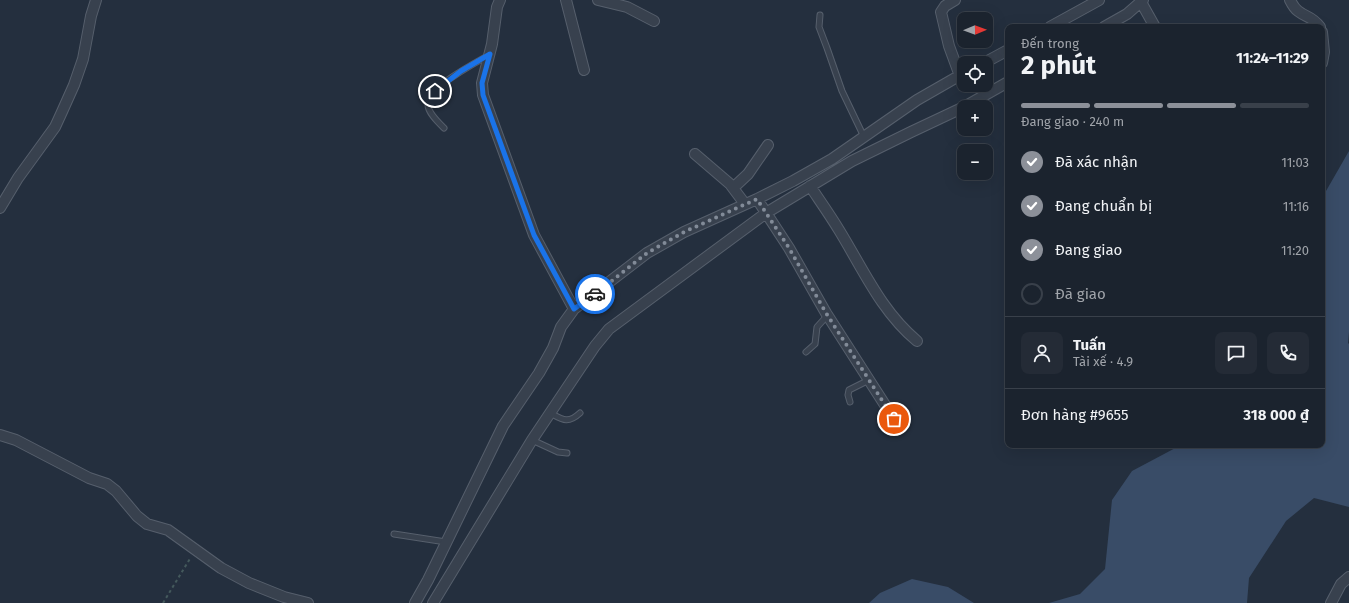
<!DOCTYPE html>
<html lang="vi">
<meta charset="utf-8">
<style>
body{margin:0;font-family:"Fira Sans",sans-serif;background:#242b36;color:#f1f3f6;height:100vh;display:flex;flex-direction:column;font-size:15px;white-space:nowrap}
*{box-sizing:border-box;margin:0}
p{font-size:13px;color:#a0a4aa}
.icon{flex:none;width:22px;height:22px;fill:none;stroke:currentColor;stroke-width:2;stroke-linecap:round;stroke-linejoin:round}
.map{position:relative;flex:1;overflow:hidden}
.side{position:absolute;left:1005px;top:24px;width:320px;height:424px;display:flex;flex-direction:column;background:#1b232e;border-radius:8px;box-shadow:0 4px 16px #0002,0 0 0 1px #39404a}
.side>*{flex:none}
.needle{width:26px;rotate:89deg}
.controls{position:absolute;left:957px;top:12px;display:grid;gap:8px}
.controls a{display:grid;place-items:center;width:36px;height:36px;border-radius:8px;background:#1b232e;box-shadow:0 4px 16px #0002,0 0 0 1px #39404a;font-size:20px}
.pin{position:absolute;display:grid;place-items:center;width:34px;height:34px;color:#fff;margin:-17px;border:2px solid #fff;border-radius:50%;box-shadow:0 1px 4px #0007}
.courier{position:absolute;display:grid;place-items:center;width:40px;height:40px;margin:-20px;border:3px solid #1a73e8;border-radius:50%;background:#fff;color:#222;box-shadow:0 1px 5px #0007}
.summary em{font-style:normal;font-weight:700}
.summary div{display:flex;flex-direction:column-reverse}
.summary{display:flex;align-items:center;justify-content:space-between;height:68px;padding:0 16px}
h1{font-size:26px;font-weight:700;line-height:30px}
.bar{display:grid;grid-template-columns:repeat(4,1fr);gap:6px 4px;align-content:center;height:48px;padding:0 16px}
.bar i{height:5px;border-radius:3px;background:#39404a}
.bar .selected{background:#8c9099}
.bar p{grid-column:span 4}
.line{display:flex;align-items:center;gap:10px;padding:0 16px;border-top:1px solid #39404a}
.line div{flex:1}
.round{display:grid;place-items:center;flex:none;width:42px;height:42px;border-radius:8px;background:#242b36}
ol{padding:0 16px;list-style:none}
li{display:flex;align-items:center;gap:12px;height:44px}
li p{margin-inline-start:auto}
li .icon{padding:4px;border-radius:50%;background:#8c9099;color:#fff;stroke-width:4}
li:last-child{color:#a0a4aa}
li i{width:22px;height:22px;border:2px solid #39404a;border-radius:50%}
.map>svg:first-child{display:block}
</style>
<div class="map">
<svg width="1349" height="603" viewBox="0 0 1349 603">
<rect width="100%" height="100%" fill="#242f3e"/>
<path fill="#394c67" d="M1349,151V332L1348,343L1349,344V507L1314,498L1286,521L1249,578L1247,603H1049L1080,594L1105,569L1112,500L1132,471L1181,445H1322V198Z
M912,579L948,587L974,603H869L880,593Z"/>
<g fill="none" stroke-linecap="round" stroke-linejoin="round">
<defs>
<path id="lane" d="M820,15L819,27L827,48L842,91L864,137
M444,128C439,123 428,113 428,105C428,87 475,63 489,55
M806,352L815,344L817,327L827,316
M850,402L848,395L849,390L869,380
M550,413C563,420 568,424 580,413
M532,440L558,452L567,453
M394,534L446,542"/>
<path id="street" d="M500,0L497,7L492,44L482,83L483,95L534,235L574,309
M566,0L584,70
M598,0L627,7L654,21
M955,0L945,6L941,12L949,46L960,76
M1290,0C1292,4 1294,8 1298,11C1307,18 1312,16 1320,27
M1141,2L1155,27
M1050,27L1099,0
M1104,27L1127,14L1143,0
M1322,32L1324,52L1322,63
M984,63L1008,50
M964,107L1008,82
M695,154L730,184L745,204
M810,186C820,201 830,215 839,230C863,269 881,311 917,341
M733,188L748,174L768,145
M757,199L789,248L826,313L894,419
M0,208L18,178L55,127L61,114L74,85L83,59L91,16L96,0
M0,435L16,440L89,478L107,484L116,491L137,516L147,524L168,530L221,568L249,583L284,597L308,603
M415,603L428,580L503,426L539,373L553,348L561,327L574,309L647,253L684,232L757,199L793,181L832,159L917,100L964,73
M433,603L532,440L595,346L609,329L766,213L852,161L911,132L964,107
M1331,603L1341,584L1349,577"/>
</defs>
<use href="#lane" stroke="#565f6c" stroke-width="7"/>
<use href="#street" stroke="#565f6c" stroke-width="12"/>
<path stroke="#44595c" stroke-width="2" stroke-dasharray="3 3" stroke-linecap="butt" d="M163,603L191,557"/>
<use href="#lane" stroke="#38414e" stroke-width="5"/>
<use href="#street" stroke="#38414e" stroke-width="10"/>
</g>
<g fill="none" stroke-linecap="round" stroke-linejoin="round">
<path stroke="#828b98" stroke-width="4" stroke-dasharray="0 7.2" d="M595,294L647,253L684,232L757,199L789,248L826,313L894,419"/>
<path stroke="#1a73e8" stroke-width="5" d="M435,91L461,71L490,54L482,83L483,95L534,235L574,309L595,294"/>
</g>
</svg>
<div class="controls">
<a><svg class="needle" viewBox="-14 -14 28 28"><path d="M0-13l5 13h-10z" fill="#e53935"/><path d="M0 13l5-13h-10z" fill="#a0a4aa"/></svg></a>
<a><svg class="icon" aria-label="locate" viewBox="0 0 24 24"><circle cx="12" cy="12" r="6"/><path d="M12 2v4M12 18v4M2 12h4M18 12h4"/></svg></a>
<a>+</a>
<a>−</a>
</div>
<div class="pin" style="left:894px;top:419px;background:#ea580c"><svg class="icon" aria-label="bag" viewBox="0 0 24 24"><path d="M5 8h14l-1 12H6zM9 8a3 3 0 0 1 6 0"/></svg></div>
<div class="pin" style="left:435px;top:91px;background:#1f2937"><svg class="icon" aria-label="home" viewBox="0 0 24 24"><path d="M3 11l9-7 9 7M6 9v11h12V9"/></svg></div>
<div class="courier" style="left:595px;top:294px"><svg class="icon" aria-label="car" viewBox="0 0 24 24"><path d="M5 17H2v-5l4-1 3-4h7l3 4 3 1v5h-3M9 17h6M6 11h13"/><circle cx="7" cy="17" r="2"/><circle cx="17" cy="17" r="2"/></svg></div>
<section class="side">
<div class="summary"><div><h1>2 phút</h1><p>Đến trong</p></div><em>11:24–11:29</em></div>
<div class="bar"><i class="selected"></i><i class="selected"></i><i class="selected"></i><i></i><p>Đang giao · 240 m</p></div>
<ol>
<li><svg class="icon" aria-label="check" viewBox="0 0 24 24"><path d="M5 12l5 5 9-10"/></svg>Đã xác nhận<p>11:03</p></li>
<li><svg class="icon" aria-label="check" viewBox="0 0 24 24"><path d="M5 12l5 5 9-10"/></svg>Đang chuẩn bị<p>11:16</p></li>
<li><svg class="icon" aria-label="check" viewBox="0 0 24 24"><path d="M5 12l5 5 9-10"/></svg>Đang giao<p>11:20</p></li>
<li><i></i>Đã giao</li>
</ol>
<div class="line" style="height:72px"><a class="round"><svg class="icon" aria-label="person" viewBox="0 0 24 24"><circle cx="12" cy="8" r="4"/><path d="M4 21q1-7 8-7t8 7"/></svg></a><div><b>Tuấn</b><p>Tài xế · 4.9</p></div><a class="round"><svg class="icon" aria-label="chat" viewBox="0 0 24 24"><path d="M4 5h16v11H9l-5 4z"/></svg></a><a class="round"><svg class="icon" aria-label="phone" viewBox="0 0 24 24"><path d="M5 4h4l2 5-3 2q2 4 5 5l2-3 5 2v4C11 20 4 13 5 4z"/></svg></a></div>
<div class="line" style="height:52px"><div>Đơn hàng #9655</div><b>318 000 ₫</b></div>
</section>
</div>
